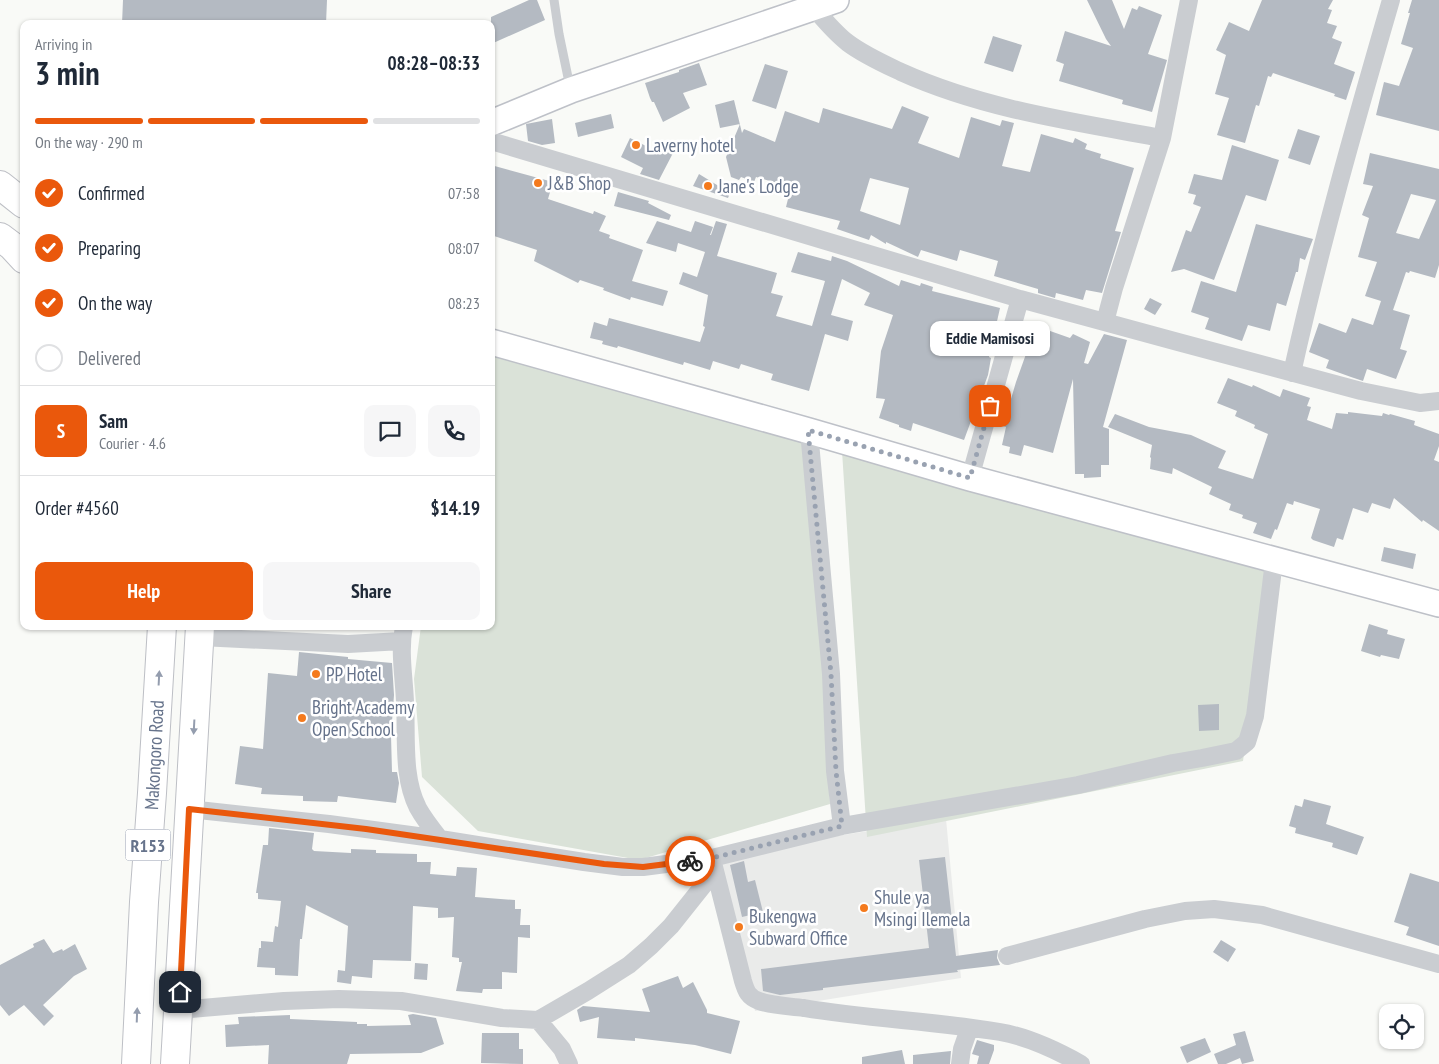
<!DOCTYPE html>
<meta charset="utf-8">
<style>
body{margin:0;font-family:"PT Sans Narrow",sans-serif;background:#f6f6f7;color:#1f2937;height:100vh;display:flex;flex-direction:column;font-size:19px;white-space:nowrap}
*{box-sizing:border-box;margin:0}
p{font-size:16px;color:#747a83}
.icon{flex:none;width:28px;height:28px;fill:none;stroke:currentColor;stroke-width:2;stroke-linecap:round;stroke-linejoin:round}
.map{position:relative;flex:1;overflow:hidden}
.sheet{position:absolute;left:20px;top:20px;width:475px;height:610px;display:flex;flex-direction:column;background:#fff;border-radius:10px;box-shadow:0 1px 4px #0004}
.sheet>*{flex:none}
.tools{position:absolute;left:1379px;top:1004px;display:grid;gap:10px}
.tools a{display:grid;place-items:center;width:45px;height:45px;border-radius:10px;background:#fff;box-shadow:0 1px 4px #0004;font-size:25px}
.pin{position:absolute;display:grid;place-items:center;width:42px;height:42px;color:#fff;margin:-21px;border-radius:10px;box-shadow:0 2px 8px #0006}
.courier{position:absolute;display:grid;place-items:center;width:50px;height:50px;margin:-25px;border:4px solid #ea580c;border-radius:50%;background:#fff;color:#222;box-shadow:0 1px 6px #0007}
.bubble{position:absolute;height:35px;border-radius:10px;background:#fff;box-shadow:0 1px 4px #0004;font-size:16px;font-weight:600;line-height:35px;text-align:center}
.headline em{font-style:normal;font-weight:600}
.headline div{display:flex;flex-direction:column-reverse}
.headline{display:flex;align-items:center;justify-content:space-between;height:85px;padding:0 15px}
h1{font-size:32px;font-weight:600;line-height:38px}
.bar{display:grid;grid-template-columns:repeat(4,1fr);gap:8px 5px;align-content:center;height:60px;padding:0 15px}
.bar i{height:6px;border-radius:4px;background:#e0e1e3}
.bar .on{background:#ea580c}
.bar p{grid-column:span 4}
.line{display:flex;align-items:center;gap:12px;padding:0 15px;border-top:1px solid #e0e1e3}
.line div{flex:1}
.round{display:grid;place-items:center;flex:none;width:52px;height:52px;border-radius:10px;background:#f6f6f7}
ol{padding:0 15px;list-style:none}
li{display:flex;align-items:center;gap:15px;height:55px}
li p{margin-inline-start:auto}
li .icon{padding:5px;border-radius:50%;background:#ea580c;color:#fff;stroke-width:4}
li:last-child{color:#747a83}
li i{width:28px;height:28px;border:2px solid #e0e1e3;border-radius:50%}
.primary-button{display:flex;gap:10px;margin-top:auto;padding:10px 15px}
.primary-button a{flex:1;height:58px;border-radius:10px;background:#ea580c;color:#fff;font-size:20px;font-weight:600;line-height:58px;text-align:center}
.primary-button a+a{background:#f6f6f7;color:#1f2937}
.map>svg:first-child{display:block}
</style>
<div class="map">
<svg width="1439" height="1064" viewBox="0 0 1439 1064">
<rect width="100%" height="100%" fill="#f9faf7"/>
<path fill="#eaebea" d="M946,819L961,978L755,1011L713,855Z"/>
<path fill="#dae2d8" d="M491,353L817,435L830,804L639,860L478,831L422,777L414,679L421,626H491Z
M842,451L1270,573L1243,761L867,837Z"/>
<path fill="#b4bac2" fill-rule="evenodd" d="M123,0H327L326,24H122Z
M529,0H537L545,20L491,44V17Z
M1087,0H1112L1124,29L1132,8L1137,10L1139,6L1162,15L1148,54L1167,60L1152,112L1122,104L1123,100L1059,81L1064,64L1056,61L1065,31L1111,46L1106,39Z
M1262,0H1333L1328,9L1332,10L1327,23L1337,26L1332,38L1342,42L1334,64L1355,72L1346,100L1334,96L1335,94L1273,73L1271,77L1268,76L1259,106L1256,105L1245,143L1217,135L1229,98L1215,94L1226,55L1216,50L1229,22L1249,31Z
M1412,0H1439V131L1376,115L1384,82L1399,86L1413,48L1401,44L1410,13H1408Z
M993,36L1022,45L1013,72L984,63Z
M699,63L707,85L683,93L690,108L663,122L654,102H652L650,98L645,83L679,72V70Z
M765,64L788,71L776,109L752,101Z
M734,100L742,133L744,129L775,142L785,111L819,123L823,108L892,129L902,106L929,117L918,143L959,158L971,117L1000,126L1002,120L1014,123L1002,166L1030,172L1041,134L1073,143L1075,138L1087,144L1085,149L1101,154L1100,158L1134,168L1115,231L1121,232L1102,293L1086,290L1083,300L1056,293L1055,298L1038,293V289L994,276L998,261L960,250L957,261L921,250L918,257L886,242V244L871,235L869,240L837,229L840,221L786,207L791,187L756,177L754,182L741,177L739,180L731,177L726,157L740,124L720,128L715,105ZM870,178L909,188L900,225L860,211Z
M611,114L614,128L578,137L575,123Z
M552,119L555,143L542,145L528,141L526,124Z
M1298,129L1320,136L1310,165L1288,158Z
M630,138L652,149L654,144L673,153L659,180L640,174L643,168L621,157Z
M1232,145L1279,160L1266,201L1246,195L1214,280L1184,269L1171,272L1186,230L1191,232L1201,207L1193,204L1196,195L1188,193L1194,174L1222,180Z
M1370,153L1439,169V265L1435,278L1410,271L1409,273L1406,272L1393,310L1410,315L1400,349L1407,351L1396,379L1367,369L1363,381L1351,377L1326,368L1329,360L1309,352L1319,323L1346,333L1352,318L1373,325L1381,301L1365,296L1377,262L1358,257L1369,218L1362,215L1373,186L1363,184ZM1411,194L1436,200L1419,239L1396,233Z
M491,165L553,182L548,199L593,214L594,211L606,216L599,231L610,235L609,238L643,250L632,281L668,291L663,306L631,297L630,300L603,290L604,288L580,280L578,283L534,261L537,250L491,235Z
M699,174L730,193L728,198L693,186Z
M618,192L649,201L648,203L671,215L669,220L614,206Z
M657,221L691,232L695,221L713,227L710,235H711L716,221L727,224L717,256L777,273L771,293L783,296L776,316L812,326L825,281L791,272L798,252L831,261L832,256L847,261L899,286L901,280L920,286L921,283L933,287L932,291L1000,308L989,357L991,358L988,375L964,440L913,423L911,431L899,427V425L879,418L885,399L876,398L881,351L893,315L864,305L870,293L842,279L831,315L853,321L848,341L825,334L809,391L771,380L773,374L741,364L739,369L713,361L710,370L684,362L683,365L618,346L617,348L602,344L603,341L590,338L594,322L607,326L609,318L700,342L705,327L703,326L708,295L679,284L683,272L697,277L705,252L678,243L676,252L646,243Z
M1256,224L1313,239L1305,260L1300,258L1298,272H1296L1286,306L1277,303L1270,331L1248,325L1242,341L1205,329L1209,318L1191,312L1201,281L1236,292Z
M1150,298L1162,304L1155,315L1144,309Z
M1036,326L1070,338L1073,334L1090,342L1084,363L1088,364L1104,334L1127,340L1103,427L1109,429V465H1101V477L1084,478V474H1075L1073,379L1053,453L1024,445L1021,456L1009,453L1010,447L1002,445L1006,427L1003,426L1016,382Z
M1228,378L1252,387L1253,385L1280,397L1283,389L1310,398L1307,406L1311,407L1307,420L1332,429L1336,413L1348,414V412L1382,416L1383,413L1389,415L1390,414L1415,421L1414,425L1439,434V446L1434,460L1439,462V531L1423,520L1422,522L1394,498L1390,509L1372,503L1368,513L1353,508L1343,540L1337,538L1334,547L1313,540L1311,538L1320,509L1294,501L1293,505L1287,503L1277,530L1275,529L1271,539L1253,533L1257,523L1242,518L1243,515L1229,510L1231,504L1209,494L1212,487L1173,468L1172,474L1150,469L1151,458L1150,457L1152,445L1108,427L1115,414L1149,427L1191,435L1226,451L1218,468L1253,479L1268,434L1254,428L1255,425L1235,416L1237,411L1217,403Z
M1384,547L1416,554L1413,569L1381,561Z
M1369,624L1388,630L1387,634L1405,639L1399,659L1381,655L1380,657L1361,651Z
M299,652L348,657V659L392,663L394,695L391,735L392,772H397L399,783L396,803L338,796L337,802L303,801V796L261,794L262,788L235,784L240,746L263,749L268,673L297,676Z
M1219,704V730L1199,731L1198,705Z
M1304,799L1331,806L1326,824L1364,837L1357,855L1332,847L1333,843L1295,833L1296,828L1289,826L1295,805L1302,807Z
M269,828L314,833L312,849L314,851L351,853V849L376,850V853L417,854V862H431L430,874L456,876L457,867L477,868L475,897L515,900V909H521L520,925H530V938L518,937L517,973L502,972V989H483L482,993L456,991L462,962H459V958L452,957L454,917L438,918V908L413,906L411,961L373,960L372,978L352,976L351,984L337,982L338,970L345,971L348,926L306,905L302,939H300L298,976L275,975V968L257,967L259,948H261V941L273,942L275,926L278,927L281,901L258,899V893H256L263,845H268Z
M945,857L956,956L998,950L997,958L1000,965L957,970L958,972L823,988V990L780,995L763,991L761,969L929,948L919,860Z
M744,861L748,882L755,880L763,912L742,917L730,865Z
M1410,873L1439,882V946L1406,935L1409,927L1394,922Z
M44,939L53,953L62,949L63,951L75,944L87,969L74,976L43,1005L54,1016L44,1026L24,1005L9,1016L0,1005V965L34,947L33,944Z
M1221,940L1236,949L1228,962L1213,952Z
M415,963L428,964L427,980L414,979Z
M678,976L683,988L693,982L707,1010V1013L740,1021L731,1054L695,1045L635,1038V1041L597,1038L599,1017L580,1022L577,1010L583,1006L650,1012L642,989Z
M413,1014L436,1018L444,1044L421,1053L350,1054L347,1064H268L269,1045L226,1047L225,1025L239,1024L238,1017L290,1015V1019L357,1022V1024H367V1026L411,1025L408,1015Z
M1245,1031L1254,1061L1242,1064L1240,1058L1226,1064H1218L1214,1054L1236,1045L1233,1034Z
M482,1033H519V1049H523V1064L481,1063Z
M1205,1038L1211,1052L1187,1063L1180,1047Z
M977,1040L994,1045V1050L989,1064H977L979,1056L972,1054Z
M902,1050L905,1064H862V1057Z
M951,1051L950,1064H913V1055Z"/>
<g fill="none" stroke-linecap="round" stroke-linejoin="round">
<defs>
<path id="secondary" d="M491,123L571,90L836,0
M491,342L809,431L970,478L1439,604"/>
<path id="primary" d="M0,185L24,204
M0,237L12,246L24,259
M136,1064L144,902L152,793L162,626
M175,1064L200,626"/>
</defs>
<use href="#secondary" stroke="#bec1c8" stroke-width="28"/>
<use href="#primary" stroke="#bdbfc5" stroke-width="30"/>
<path stroke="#cacdd1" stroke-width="9" d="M554,0L559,34L570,87"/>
<path stroke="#cacdd1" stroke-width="18" d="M814,8C825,21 835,33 848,43C864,55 884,64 901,72C983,109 1074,122 1162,138
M491,141L1020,299L1178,342L1361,391L1420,403L1439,401
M1105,322L1114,288L1162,138L1189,0
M1292,373C1320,247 1355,124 1391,0
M809,431L831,674L835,771L842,826
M970,478L1020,299
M404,626C399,652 404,676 405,702C407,736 402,777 418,808C424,819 432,829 440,839
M200,637L348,644L402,641
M189,809L329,824L440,839L584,862L623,867H643L712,858L842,826L1078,785L1173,763L1202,758L1236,751L1247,742L1255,716L1274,561
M713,863L743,981C746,991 748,997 759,1001C772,1006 789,1006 804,1008C869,1019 935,1021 1000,1032C1029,1037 1056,1050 1081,1064
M1007,956L1145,919L1185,911L1214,909L1262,915L1439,964
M179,1010L284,1001L339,999L401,1001L502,1018L538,1020L588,991L629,965L651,946L671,926L714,872
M538,1020L562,1049L569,1064
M960,1064L962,1049L969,1029"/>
<use href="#secondary" stroke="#fff" stroke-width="25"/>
<use href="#primary" stroke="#fff" stroke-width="28"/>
</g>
<defs><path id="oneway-solid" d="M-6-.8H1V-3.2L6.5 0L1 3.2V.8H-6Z" transform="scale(1.25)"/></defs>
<g fill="#949dae">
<use href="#oneway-solid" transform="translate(159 678) rotate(-87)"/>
<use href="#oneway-solid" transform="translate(194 727) rotate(93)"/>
<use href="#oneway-solid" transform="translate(137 1015) rotate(-88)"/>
</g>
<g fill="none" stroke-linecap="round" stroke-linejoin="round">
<path stroke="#99a2b1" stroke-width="5" stroke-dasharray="0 9" d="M690,861L712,858L842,826L836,771L831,674L808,430L970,478L990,406"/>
<path stroke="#ea580c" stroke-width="6" d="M180,992L189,809L366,829L604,864L643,867L690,861"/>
</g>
<g fill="#f47a1d" stroke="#fff" stroke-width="2">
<circle cx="636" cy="145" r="5"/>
<circle cx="538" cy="183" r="5"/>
<circle cx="708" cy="186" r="5"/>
<circle cx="316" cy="674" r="5"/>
<circle cx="302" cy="718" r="5"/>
<circle cx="864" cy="908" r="5"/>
<circle cx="739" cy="927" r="5"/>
</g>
<g text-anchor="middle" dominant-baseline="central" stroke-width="5" stroke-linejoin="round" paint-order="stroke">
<rect fill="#fff" stroke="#949dae" stroke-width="1" x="125.5" y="829.5" width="45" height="31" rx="4"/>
<g font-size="18" font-weight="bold" fill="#66738b">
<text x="148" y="845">R153</text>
</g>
<g font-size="19" fill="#66738b" stroke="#fff" text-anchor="start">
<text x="646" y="145">Laverny hotel</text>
<text x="548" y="183">J&amp;B Shop</text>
<text x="718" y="186">Jane's Lodge</text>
<text x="326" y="674">PP Hotel</text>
<text x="312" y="707">Bright Academy<tspan x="312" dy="22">Open School</tspan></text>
<text x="874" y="897">Shule ya<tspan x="874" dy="22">Msingi Ilemela</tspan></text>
<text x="749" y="916">Bukengwa<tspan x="749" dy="22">Subward Office</tspan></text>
</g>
<g font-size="19" fill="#66738b" stroke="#fff">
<text transform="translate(154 755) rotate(-87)">Makongoro Road</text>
</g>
</g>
</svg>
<div class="tools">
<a><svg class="icon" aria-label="locate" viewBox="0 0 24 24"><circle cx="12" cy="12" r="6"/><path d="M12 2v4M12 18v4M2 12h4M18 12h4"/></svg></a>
</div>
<div class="pin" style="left:990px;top:406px;background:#ea580c"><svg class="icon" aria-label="bag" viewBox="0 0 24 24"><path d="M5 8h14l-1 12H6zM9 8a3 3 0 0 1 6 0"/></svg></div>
<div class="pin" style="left:180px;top:992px;background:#1f2937"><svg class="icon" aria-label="home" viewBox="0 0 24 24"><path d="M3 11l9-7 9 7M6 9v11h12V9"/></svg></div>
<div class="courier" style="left:690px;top:861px"><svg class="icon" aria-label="bike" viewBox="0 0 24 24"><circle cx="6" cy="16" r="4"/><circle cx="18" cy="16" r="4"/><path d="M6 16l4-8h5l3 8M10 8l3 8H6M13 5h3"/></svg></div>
<div class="bubble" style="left:930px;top:321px;width:120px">Eddie Mamisosi</div>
<section class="sheet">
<div class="headline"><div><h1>3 min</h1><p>Arriving in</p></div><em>08:28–08:33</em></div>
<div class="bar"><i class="on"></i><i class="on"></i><i class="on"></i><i></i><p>On the way · 290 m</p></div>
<ol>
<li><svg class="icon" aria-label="check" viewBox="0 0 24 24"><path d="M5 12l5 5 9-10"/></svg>Confirmed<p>07:58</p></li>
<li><svg class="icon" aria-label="check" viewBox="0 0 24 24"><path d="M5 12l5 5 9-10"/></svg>Preparing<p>08:07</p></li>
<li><svg class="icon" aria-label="check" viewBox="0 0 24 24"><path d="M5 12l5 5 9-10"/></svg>On the way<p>08:23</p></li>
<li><i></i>Delivered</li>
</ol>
<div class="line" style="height:90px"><b class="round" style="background:#ea580c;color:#fff">S</b><div><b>Sam</b><p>Courier · 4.6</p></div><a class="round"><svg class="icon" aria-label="chat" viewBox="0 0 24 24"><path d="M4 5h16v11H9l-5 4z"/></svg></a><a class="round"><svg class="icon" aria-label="phone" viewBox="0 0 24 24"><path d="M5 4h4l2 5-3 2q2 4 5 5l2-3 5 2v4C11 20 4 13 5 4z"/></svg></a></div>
<div class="line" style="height:65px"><div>Order #4560</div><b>$14.19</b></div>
<div class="primary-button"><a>Help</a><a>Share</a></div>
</section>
</div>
